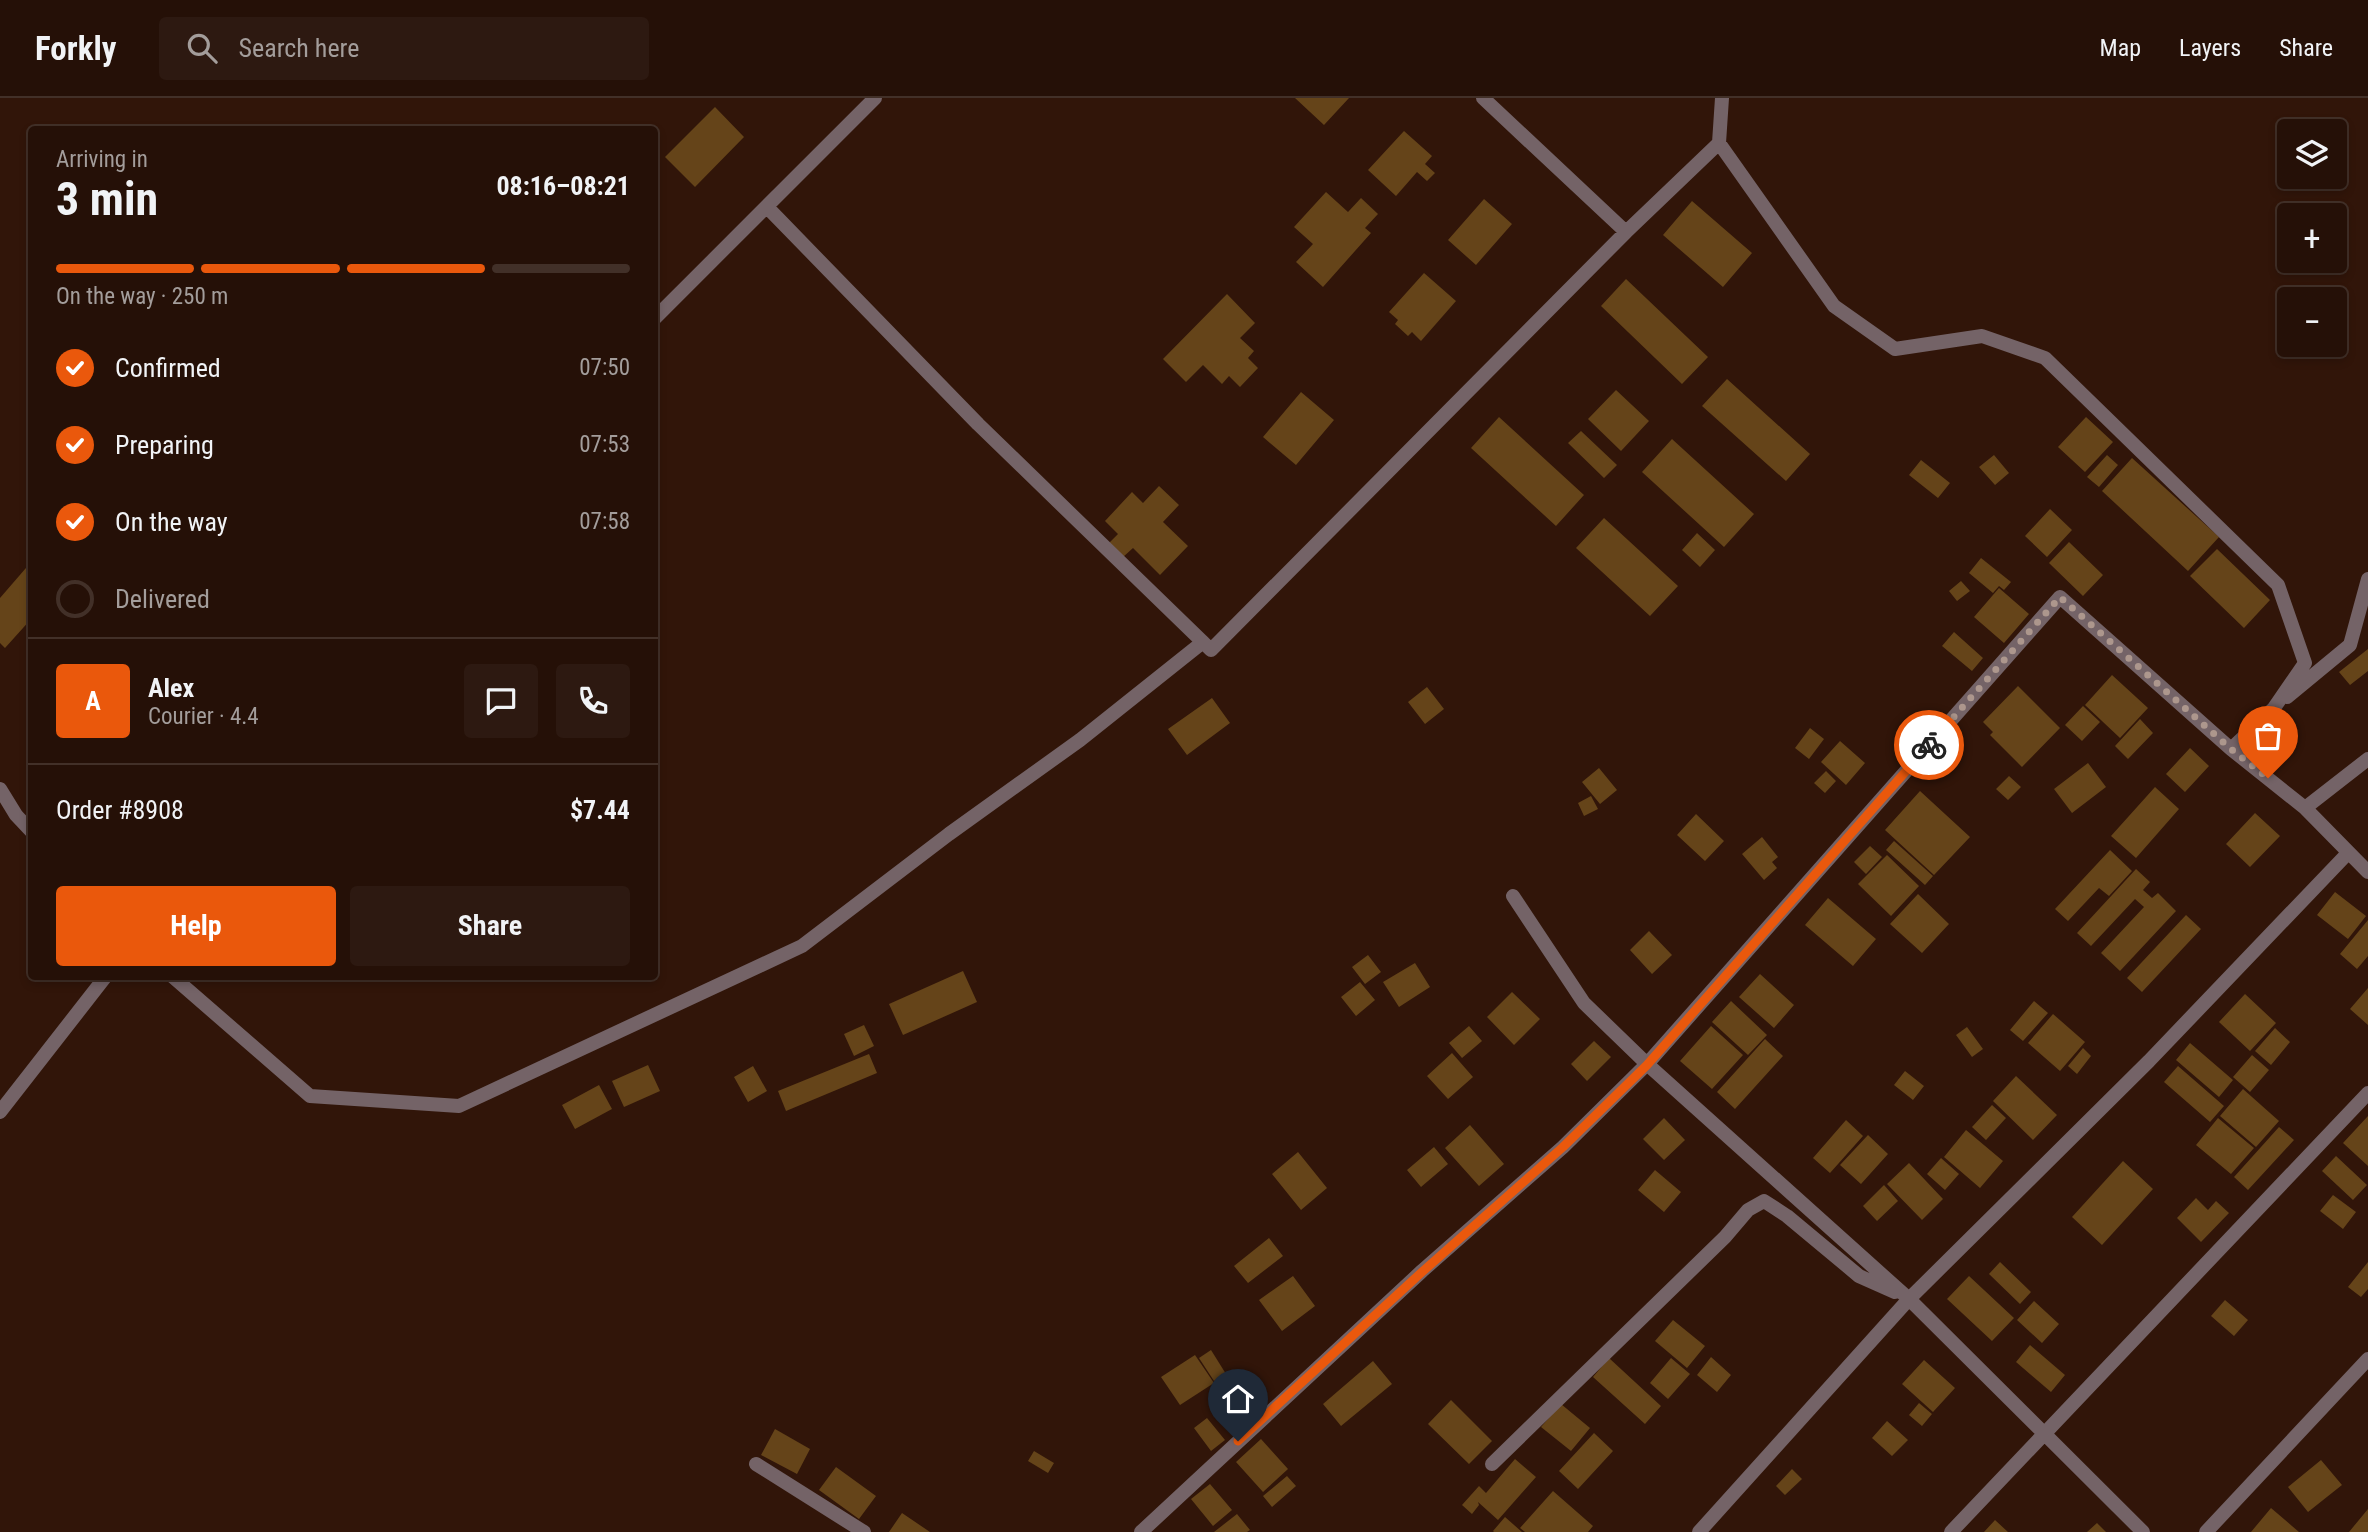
<!DOCTYPE html>
<meta charset="utf-8">
<style>
body{margin:0;font-family:"Roboto Condensed",sans-serif;background:#2d1911;color:#f1f3f6;height:100vh;display:flex;flex-direction:column;font-size:26px;white-space:nowrap}
*{box-sizing:border-box;margin:0}
p{font-size:23px;color:#a39d9b}
.icon{flex:none;width:38px;height:38px;fill:none;stroke:currentColor;stroke-width:2;stroke-linecap:round;stroke-linejoin:round}
.map{position:relative;flex:1;overflow:hidden}
.sheet{position:absolute;left:28px;top:28px;width:630px;height:854px;display:flex;flex-direction:column;background:#251007;border-radius:7px;box-shadow:0 4px 10px #0003,0 0 0 2px #423028}
.sheet>*{flex:none}
.fabs{position:absolute;left:2277px;top:21px;display:grid;gap:14px}
.fabs a{display:grid;place-items:center;width:70px;height:70px;border-radius:7px;background:#251007;box-shadow:0 4px 10px #0003,0 0 0 2px #423028;font-size:35px}
.pin{position:absolute;display:grid;place-items:center;width:60px;height:60px;color:#fff;margin:-72px -30px;border-radius:50% 50% 50% 0;rotate:-45deg;box-shadow:0 0 7px #0007}
.pin .icon{rotate:45deg}
.courier{position:absolute;display:grid;place-items:center;width:70px;height:70px;margin:-35px;border:5px solid #ea580c;border-radius:50%;background:#fff;color:#222;box-shadow:0 2px 9px #0007}
.headline em{font-style:normal;font-weight:700}
.headline div{display:flex;flex-direction:column-reverse}
.headline{display:flex;align-items:center;justify-content:space-between;height:119px;padding:0 28px}
h1{font-size:46px;font-weight:700;line-height:52px}
.bar{display:grid;grid-template-columns:repeat(4,1fr);gap:10px 7px;align-content:center;height:84px;padding:0 28px}
.bar i{height:9px;border-radius:5px;background:#423028}
.bar .on{background:#ea580c}
.bar p{grid-column:span 4}
.line{display:flex;align-items:center;gap:18px;padding:0 28px;border-top:2px solid #423028}
.line div{flex:1}
.round{display:grid;place-items:center;flex:none;width:74px;height:74px;border-radius:7px;background:#2d1911}
ol{padding:0 28px;list-style:none}
li{display:flex;align-items:center;gap:21px;height:77px}
li p{margin-inline-start:auto}
li .icon{padding:7px;border-radius:50%;background:#ea580c;color:#fff;stroke-width:4}
li:last-child{color:#a39d9b}
li i{width:38px;height:38px;border:4px solid #423028;border-radius:50%}
.primary-button{display:flex;gap:14px;margin-top:auto;padding:14px 28px}
.primary-button a{flex:1;height:80px;border-radius:7px;background:#ea580c;color:#fff;font-size:28px;font-weight:700;line-height:80px;text-align:center}
.primary-button a+a{background:#2d1911;color:#f1f3f6}
header{display:flex;align-items:center;gap:42px;box-sizing:border-box;height:98px;padding:0 35px;background:#251007;border-bottom:2px solid #423028}
header strong{font-size:33px}
nav{display:flex;gap:38px;margin-inline-start:auto;font-size:24px}
.search{width:490px;height:63px;background:#2d1911;display:flex;align-items:center;gap:18px;box-sizing:border-box;padding:0 24px;border-radius:7px;color:#a39d9b;font-size:26px}
.map>svg:first-child{display:block}
</style>
<header>
<strong>Forkly</strong>
<div class="search"><svg class="icon" aria-label="search" viewBox="0 0 24 24"><circle cx="10" cy="10" r="6"/><path d="M15 15l6 6"/></svg>Search here</div>
<nav><a>Map</a><a>Layers</a><a>Share</a></nav>
</header>
<div class="map">
<svg width="2368" height="1434" viewBox="0 0 2368 1434">
<rect width="100%" height="100%" fill="#311509"/>
<path fill="#654419" d="M1295,0H1349L1324,27Z
M715,9L744,39L695,89L665,59Z
M1404,33L1432,58L1425,66L1435,75L1427,83L1417,74L1396,98L1368,72Z
M1326,94L1348,114L1361,100L1378,116L1365,130L1371,135L1323,189L1296,164L1313,146L1294,129Z
M1484,101L1512,126L1476,167L1448,142Z
M1692,103L1752,155L1723,189L1663,137Z
M1424,175L1456,203L1421,243L1412,234L1408,238L1395,226L1398,222L1389,214Z
M1626,181L1708,259L1682,286L1601,208Z
M1227,196L1255,225L1240,240L1254,253L1248,260L1258,270L1240,289L1229,278L1222,286L1203,267L1186,284L1163,261Z
M1727,281L1810,356L1786,383L1702,308Z
M1616,292L1649,323L1621,353L1588,321Z
M1301,294L1334,322L1296,367L1263,339Z
M1499,319L1584,397L1556,428L1471,350Z
M2086,319L2113,344L2085,374L2058,349Z
M1581,333L1617,367L1604,380L1568,345Z
M1672,341L1754,416L1724,449L1642,374Z
M1994,357L2009,375L1995,387L1979,369Z
M2107,357L2118,367L2099,389L2087,379Z
M2132,360L2219,439L2188,473L2102,393Z
M1921,362L1950,385L1938,400L1909,377Z
M1159,388L1179,407L1163,424L1188,448L1160,477L1133,450L1122,460L1108,446L1118,436L1105,423L1132,394L1143,405Z
M2050,411L2072,432L2047,459L2025,438Z
M1604,420L1678,488L1650,518L1576,450Z
M1697,435L1715,452L1700,469L1682,452Z
M2069,444L2103,477L2083,498L2049,465Z
M2217,451L2270,502L2244,530L2190,478Z
M1981,460L2011,484L2004,492L1999,488L1993,495L1969,475Z
M32,463V520L5,550L0,545V500Z
M1961,483L1970,493L1957,503L1949,493Z
M1999,490L2029,516L2004,545L1974,519Z
M1954,534L1983,560L1972,573L1942,548Z
M2368,551V573L2350,587L2339,574Z
M2112,577L2148,610L2120,640L2085,607Z
M2018,588L2060,630L2022,669L1990,637L1993,634L1983,624Z
M1427,589L1444,611L1425,626L1408,604Z
M1212,600L1230,625L1187,657L1168,631Z
M2083,608L2100,624L2082,643L2065,627Z
M2140,621L2153,635L2128,661L2115,648Z
M1810,630L1824,641L1809,661L1795,650Z
M1840,643L1865,665L1846,687L1821,664Z
M2190,650L2209,668L2185,694L2166,676Z
M2088,665L2106,689L2072,715L2054,691Z
M1599,670L1617,692L1600,706L1582,684Z
M1826,673L1836,683L1825,695L1814,685Z
M2009,678L2021,689L2008,702L1996,691Z
M2155,689L2179,711L2136,760L2111,738Z
M1920,693L1970,739L1934,777L1885,732Z
M1591,698L1598,711L1584,718L1578,705Z
M2255,715L2280,738L2250,769L2226,746Z
M1696,716L1724,743L1705,763L1677,737Z
M1762,739L1778,759L1772,764L1777,770L1764,782L1742,756Z
M1894,743L1933,778L1925,787L1886,752Z
M1870,748L1882,759L1866,776L1854,764Z
M2110,752L2132,773L2109,798L2099,790L2068,823L2055,811Z
M1887,757L1919,788L1891,818L1858,786Z
M2136,771L2150,784L2143,792L2152,800L2158,795L2176,813L2120,873L2101,855L2144,809L2135,801L2091,848L2077,835Z
M2335,794L2366,818L2348,841L2317,817Z
M1918,796L1949,826L1922,855L1890,826Z
M1828,800L1876,841L1853,868L1805,827Z
M2186,817L2201,831L2142,894L2127,880Z
M2368,822V858L2357,871L2340,856Z
M1649,833L1672,857L1652,876L1630,852Z
M1368,857L1381,874L1365,886L1352,869Z
M1415,865L1430,889L1399,909L1383,884Z
M963,873L977,904L903,937L889,906Z
M1760,876L1794,907L1774,930L1739,899Z
M1360,884L1375,902L1356,918L1341,899Z
M2368,890V927L2350,911Z
M1512,894L1540,921L1514,947L1487,919Z
M2245,896L2276,925L2250,953L2219,924Z
M1731,903L1767,937L1748,957L1712,924Z
M2034,903L2048,915L2023,943L2010,932Z
M2053,916L2085,944L2060,973L2028,945Z
M864,927L874,948L854,958L844,936Z
M1469,928L1482,943L1462,960L1449,945Z
M1711,928L1743,957L1712,991L1680,963Z
M1967,929L1983,951L1972,959L1956,937Z
M2275,930L2290,944L2271,967L2255,953Z
M1765,941L1783,958L1735,1011L1717,994Z
M1594,943L1611,959L1587,983L1571,966Z
M2190,945L2233,982L2219,999L2176,962Z
M2083,950L2091,958L2077,976L2068,968Z
M1452,955L1473,979L1448,1001L1427,978Z
M869,956L877,975L786,1013L778,993Z
M2252,957L2269,972L2250,994L2233,979Z
M648,967L660,993L624,1009L612,983Z
M753,968L767,993L748,1004L734,979Z
M2178,968L2224,1008L2210,1024L2164,984Z
M1905,973L1924,988L1913,1002L1894,987Z
M2016,978L2057,1017L2033,1042L1993,1003Z
M599,987L612,1011L575,1031L562,1007Z
M2243,991L2279,1023L2256,1049L2220,1018Z
M1992,1007L2006,1020L1986,1042L1972,1029Z
M2368,1018V1068L2343,1045Z
M1664,1020L1685,1042L1664,1062L1643,1041Z
M2218,1020L2254,1050L2231,1076L2196,1047Z
M1846,1022L1863,1038L1830,1075L1813,1060Z
M1470,1027L1504,1066L1479,1088L1445,1050Z
M2279,1029L2294,1042L2248,1092L2234,1079Z
M1966,1032L2003,1063L1980,1090L1944,1059Z
M1868,1037L1888,1056L1861,1086L1840,1067Z
M1434,1049L1448,1066L1421,1089L1407,1072Z
M1298,1054L1327,1090L1301,1112L1272,1076Z
M2336,1058L2367,1087L2353,1102L2322,1073Z
M1941,1060L1959,1076L1945,1092L1927,1076Z
M2123,1063L2153,1091L2102,1147L2072,1119Z
M1909,1065L1943,1101L1922,1122L1887,1086Z
M1655,1072L1681,1094L1664,1114L1638,1092Z
M1884,1087L1898,1103L1877,1123L1863,1108Z
M2333,1097L2356,1114L2343,1131L2320,1113Z
M2196,1100L2208,1112L2216,1103L2229,1115L2201,1144L2177,1120Z
M1269,1140L1283,1158L1248,1185L1234,1168Z
M2000,1164L2031,1194L2020,1206L1989,1176Z
M2368,1164V1191L2361,1199L2348,1189Z
M1293,1178L1315,1208L1282,1233L1259,1202Z
M1969,1178L2014,1220L1992,1243L1947,1201Z
M2225,1202L2248,1222L2234,1238L2211,1218Z
M2034,1203L2059,1226L2042,1245L2017,1222Z
M1673,1222L1705,1248L1687,1270L1655,1243Z
M2030,1247L2065,1277L2051,1294L2016,1264Z
M1211,1252L1226,1276L1214,1283L1199,1260Z
M1195,1257L1214,1285L1180,1307L1161,1279Z
M1711,1259L1731,1277L1717,1294L1697,1277Z
M1609,1260L1661,1308L1645,1326L1593,1279Z
M1671,1260L1690,1276L1668,1301L1650,1285Z
M1924,1262L1955,1290L1933,1314L1902,1286Z
M1373,1263L1392,1286L1341,1328L1323,1306Z
M1224,1280L1229,1289L1217,1297L1211,1289Z
M1451,1302L1492,1343L1469,1366L1428,1326Z
M1919,1305L1932,1316L1922,1328L1909,1317Z
M1561,1306L1590,1330L1571,1353L1541,1329Z
M1207,1320L1225,1342L1211,1353L1194,1330Z
M1887,1323L1908,1342L1892,1358L1872,1340Z
M775,1331L810,1351L797,1376L761,1357Z
M1594,1335L1613,1353L1578,1391L1559,1373Z
M1261,1341L1288,1371L1263,1394L1236,1364Z
M1034,1353L1054,1365L1048,1375L1028,1363Z
M1515,1361L1536,1379L1498,1422L1478,1404L1479,1407L1472,1416L1462,1407L1479,1388L1486,1395Z
M2321,1362L2342,1387L2308,1414L2288,1389Z
M836,1369L876,1398L859,1421L819,1392Z
M1792,1371L1802,1381L1785,1397L1776,1388Z
M1287,1378L1296,1388L1272,1409L1263,1398Z
M1210,1386L1232,1412L1213,1428L1191,1401Z
M1553,1393L1593,1428L1588,1434H1525L1520,1430Z
M2271,1410L2299,1434H2251Z
M2368,1411V1434H2349Z
M902,1415L930,1434H889Z
M1237,1416L1250,1432L1247,1434H1214Z
M1505,1419L1522,1434H1494L1493,1433Z
M1995,1422L2008,1434H1984Z
M2097,1425L2106,1434H2087Z"/>
<g fill="none" stroke-linecap="round" stroke-linejoin="round">
<path stroke="#746367" stroke-width="14" d="M1483,0L1626,134
M1722,0L1719,45L1834,208L1895,251L1982,238L2045,260L2278,487L2305,565L2274,610L2231,651L2305,710L2368,774
M767,109L978,326L1211,552L1626,134L1719,45
M654,221L875,0
M2287,599L2350,547L2368,481
M0,691L16,717L32,734
M2305,710L2368,661
M1513,798L1584,905L1647,966L1909,1201L2143,1434
M172,878L310,998L459,1008L802,848L949,736L1080,642L1203,544
M0,1014L106,878
M756,1366L864,1434
M1492,1366L1725,1139L1748,1112L1764,1103L1787,1118L1859,1178L1895,1194
M1141,1434L1422,1173L1563,1049L1647,966L2060,499L2231,651
M1699,1434L1909,1201L2149,963L2348,755
M1951,1434L2368,995
M2206,1434L2368,1261"/>
</g>
<g fill="none" stroke-linecap="round" stroke-linejoin="round">
<path stroke="#ad978d" stroke-width="7" stroke-dasharray="0 12.6" d="M1929,647L2060,499L2231,651L2268,680"/>
<path stroke="#ea580c" stroke-width="9" d="M1238,1343L1422,1174L1563,1049L1647,967L1929,647"/>
</g>
</svg>
<div class="fabs">
<a><svg class="icon" aria-label="layers" viewBox="0 0 24 24"><path d="M12 4l9 5-9 5-9-5zM3 14l9 5 9-5"/></svg></a>
<a>+</a>
<a>−</a>
</div>
<div class="pin" style="left:2268px;top:680px;background:#ea580c"><svg class="icon" aria-label="bag" viewBox="0 0 24 24"><path d="M5 8h14l-1 12H6zM9 8a3 3 0 0 1 6 0"/></svg></div>
<div class="pin" style="left:1238px;top:1343px;background:#1f2937"><svg class="icon" aria-label="home" viewBox="0 0 24 24"><path d="M3 11l9-7 9 7M6 9v11h12V9"/></svg></div>
<div class="courier" style="left:1929px;top:647px"><svg class="icon" aria-label="bike" viewBox="0 0 24 24"><circle cx="6" cy="16" r="4"/><circle cx="18" cy="16" r="4"/><path d="M6 16l4-8h5l3 8M10 8l3 8H6M13 5h3"/></svg></div>
<section class="sheet">
<div class="headline"><div><h1>3 min</h1><p>Arriving in</p></div><em>08:16–08:21</em></div>
<div class="bar"><i class="on"></i><i class="on"></i><i class="on"></i><i></i><p>On the way · 250 m</p></div>
<ol>
<li><svg class="icon" aria-label="check" viewBox="0 0 24 24"><path d="M5 12l5 5 9-10"/></svg>Confirmed<p>07:50</p></li>
<li><svg class="icon" aria-label="check" viewBox="0 0 24 24"><path d="M5 12l5 5 9-10"/></svg>Preparing<p>07:53</p></li>
<li><svg class="icon" aria-label="check" viewBox="0 0 24 24"><path d="M5 12l5 5 9-10"/></svg>On the way<p>07:58</p></li>
<li><i></i>Delivered</li>
</ol>
<div class="line" style="height:126px"><b class="round" style="background:#ea580c;color:#fff">A</b><div><b>Alex</b><p>Courier · 4.4</p></div><a class="round"><svg class="icon" aria-label="chat" viewBox="0 0 24 24"><path d="M4 5h16v11H9l-5 4z"/></svg></a><a class="round"><svg class="icon" aria-label="phone" viewBox="0 0 24 24"><path d="M5 4h4l2 5-3 2q2 4 5 5l2-3 5 2v4C11 20 4 13 5 4z"/></svg></a></div>
<div class="line" style="height:91px"><div>Order #8908</div><b>$7.44</b></div>
<div class="primary-button"><a>Help</a><a>Share</a></div>
</section>
</div>
